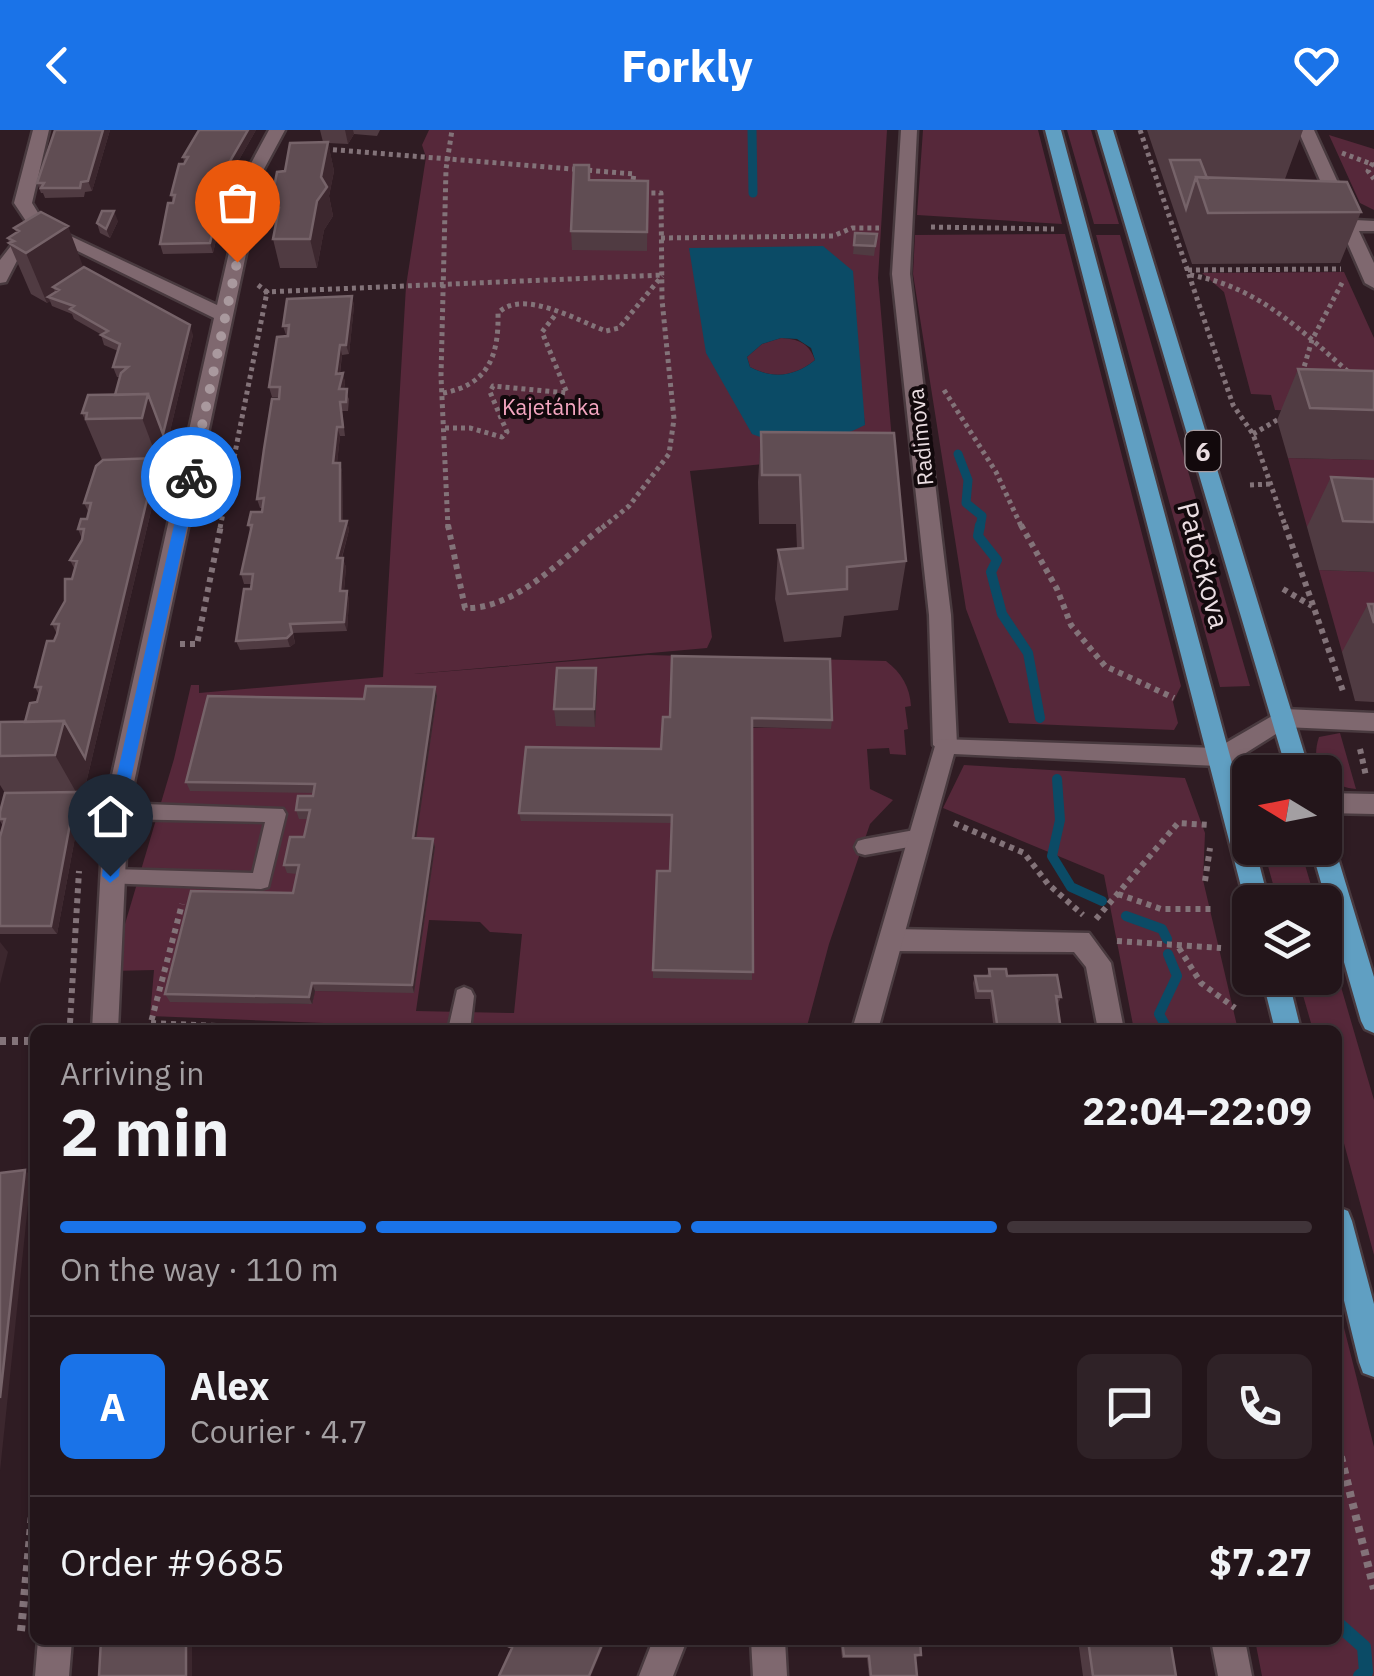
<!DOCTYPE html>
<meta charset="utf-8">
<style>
body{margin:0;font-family:"IBM Plex Sans",sans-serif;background:#2f2227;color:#f1f3f6;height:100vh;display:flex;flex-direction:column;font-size:38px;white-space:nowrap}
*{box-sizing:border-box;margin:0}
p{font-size:32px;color:#a39fa2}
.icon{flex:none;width:55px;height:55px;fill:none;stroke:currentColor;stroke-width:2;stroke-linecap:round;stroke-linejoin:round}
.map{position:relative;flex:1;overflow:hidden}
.panel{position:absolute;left:30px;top:895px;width:1312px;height:620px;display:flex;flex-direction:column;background:#23151a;border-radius:15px;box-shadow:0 2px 8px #0004,0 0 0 2px #403439}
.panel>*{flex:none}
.needle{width:65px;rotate:280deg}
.tools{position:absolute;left:1232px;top:625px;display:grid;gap:20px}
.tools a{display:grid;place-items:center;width:110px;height:110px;border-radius:15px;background:#23151a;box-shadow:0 2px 8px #0004,0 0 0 2px #403439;font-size:50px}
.pin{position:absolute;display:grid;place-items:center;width:85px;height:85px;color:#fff;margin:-102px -42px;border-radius:50% 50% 50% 0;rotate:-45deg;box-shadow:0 0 10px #0007}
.pin .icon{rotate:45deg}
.courier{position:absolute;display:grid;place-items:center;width:100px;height:100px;margin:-50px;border:8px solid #1a73e8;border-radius:50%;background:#fff;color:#222;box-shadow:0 2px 12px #0007}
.headline em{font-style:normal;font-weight:700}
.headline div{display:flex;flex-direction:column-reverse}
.headline{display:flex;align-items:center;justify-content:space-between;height:170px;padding:0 30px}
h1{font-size:65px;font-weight:700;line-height:75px}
.bar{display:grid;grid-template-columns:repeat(4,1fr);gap:15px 10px;align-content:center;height:120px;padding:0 30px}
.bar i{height:12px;border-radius:8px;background:#403439}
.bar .on{background:#1a73e8}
.bar p{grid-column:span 4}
.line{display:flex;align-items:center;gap:25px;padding:0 30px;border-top:2px solid #403439}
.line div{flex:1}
.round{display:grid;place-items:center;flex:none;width:105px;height:105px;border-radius:15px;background:#2f2227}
header{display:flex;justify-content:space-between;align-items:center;height:130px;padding:0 30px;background:#1a73e8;color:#fff;font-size:45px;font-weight:700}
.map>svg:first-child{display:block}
</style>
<header><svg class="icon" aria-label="back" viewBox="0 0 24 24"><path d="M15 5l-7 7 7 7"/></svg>Forkly<svg class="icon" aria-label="heart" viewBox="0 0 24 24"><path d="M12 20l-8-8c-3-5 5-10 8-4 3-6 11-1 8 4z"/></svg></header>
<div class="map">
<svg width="1374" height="1546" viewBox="0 0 1374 1546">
<rect width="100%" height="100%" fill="#2f1c23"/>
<path fill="#56283a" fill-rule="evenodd" d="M429,0H887L878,148L893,322L690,341L712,507L707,518L414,544L648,525L886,531C902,543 910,558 911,576L905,577L908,599L904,600L906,625L890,624L889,618L867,619L870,659L893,670L870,694L829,814L806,900H500L150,886L154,840L111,841L174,629L191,555H199V563L383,547L406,156L426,27L422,15ZM689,118L859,249L865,295L752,304ZM670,596L831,599L752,597L653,848C662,797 674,746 672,694C670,653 658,639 670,596ZM318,663L414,862L315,861L312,874L170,871L296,772ZM429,790L480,792L490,802L522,804L514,883L416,881Z
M923,0H1038L1062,94L917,85Z
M1067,0H1091L1119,94H1094Z
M1329,5L1374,19V80L1360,73Z
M1065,104L1181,556L1173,572L1178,593L1174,600L1009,593L966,479L913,144L915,105Z
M1096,105H1120L1250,556L1220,557Z
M1344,142L1374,208V283L1275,280L1271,265L1251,264L1224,162L1202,143Z
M781,208C798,209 809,213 815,230C794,247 773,249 750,237L747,227L762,214Z
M1288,328L1374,330V399L1307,397Z
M1319,440L1374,442V523L1342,522Z
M1340,603L1356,659C1326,656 1309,637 1319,607Z
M964,635L1185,648L1205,703L1203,750L1238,900H1134L1104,745L943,678Z
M1263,718H1300L1316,772H1278Z
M1325,802L1374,970V1125L1338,991V900H1313L1298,848H1325Z
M1338,1174L1374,1317V1546H1262L1255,1510H1338Z"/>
<path fill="#0b4b66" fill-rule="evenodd" d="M823,116L853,141L865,295C821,316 799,321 752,304L706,223L689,118ZM781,208L797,209L811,218L815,230C794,247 773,249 750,237L747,227L762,214Z"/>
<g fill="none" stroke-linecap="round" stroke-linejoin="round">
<path stroke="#0b4b66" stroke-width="9" d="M752,0L753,63
M958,324L968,350L966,373L982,386L980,398"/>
<path stroke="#0b4b66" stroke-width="10" d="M980,395L978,406L997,430L991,442L1002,484L1028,523L1040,588
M1057,649L1060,690L1052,726L1071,757L1102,771
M1126,786L1162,799L1167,809
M1168,824L1177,846L1159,884L1168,900"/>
<path stroke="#0b4b66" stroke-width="14" d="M1338,1494L1364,1517L1366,1542L1360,1546"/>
<defs>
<path id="service" d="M116,673L283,679L286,684L268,757L261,759L104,753L101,747L104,741L111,739L253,743L265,692L116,689L106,681Z
M920,699L927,701L930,707L927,713L920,715L865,725L858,723L855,717L858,711L865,709Z
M464,857L471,860L474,866L470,900H448L457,860Z"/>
<path id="minor" d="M33,0H49L32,73L45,94L217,175L248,39L269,0H285L264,39L128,681L118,900H92L104,681L214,188L39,102L21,123L6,152L0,153V130L28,94L14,73Z
M901,0H917L910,144L951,485L957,615L945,624L933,615L929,485L892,144Z
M1298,0H1314L1355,90L1374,91V101H1359L1374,133V158L1365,153Z
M1284,579L1374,583V601L1284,597L1273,588Z
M1325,663L1374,664V684L1325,683Z
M894,799L1089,803L1111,833L1124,900H1098L1086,837L1074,822L894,821L885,818L881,810L885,802Z
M38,1510H72L69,1546H35Z
M751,1510H785L787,1546H753Z
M1211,1510H1245L1252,1546H1218Z"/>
<path id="tertiary" d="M1284,579L1292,582L1295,588L1292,594L1241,626L1259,635L1263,642H1250V651L1218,636L954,624L878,900H852L937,609L1217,618Z
M653,1510H687L673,1546H639Z"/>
<path id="primary" d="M1045,0H1061L1250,700V718H1255L1269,772H1250V780L1245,772Z
M1097,0H1113L1310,642H1287Z
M1325,709L1335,718L1374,847V903L1365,899L1361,891L1311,718H1325Z
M1262,848H1288L1301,900H1275Z
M1338,1077L1348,1081L1352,1091L1374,1174V1247L1363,1243L1359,1232L1338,1146Z"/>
</defs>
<use href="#service" stroke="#493a3f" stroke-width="5"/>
<use href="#minor" stroke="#493a3f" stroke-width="5"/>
<use href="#tertiary" stroke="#493a3f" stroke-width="5"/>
<use href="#primary" stroke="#493a3f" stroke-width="5"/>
<path stroke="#837379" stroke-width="5" stroke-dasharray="4 4" stroke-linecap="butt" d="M1140,0L1233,275L1253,304L1286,398
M325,19L634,44L632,57
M1342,23L1374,35
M1373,33L1368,41L1374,49
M931,97L1054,99
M661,108L833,106L852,98H879
M1188,140L1341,139
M1190,145C1258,156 1303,202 1353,246
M264,162L663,145
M1302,244L1312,210L1343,151
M944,260L996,342L1022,398
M443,263C488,255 499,226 498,183C523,158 578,191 606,201L619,198L662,146
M445,298H470L502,307L507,302L490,262L493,256L567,263L542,202L556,184
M1253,304L1284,286
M1250,355L1271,354
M220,398L267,162L258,155
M448,398L441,246L446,39L452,0
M602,398L629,376L669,324L674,289L662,170L661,63H643"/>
<path stroke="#837379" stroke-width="6" stroke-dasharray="5 5" stroke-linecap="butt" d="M448,395L465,478C516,480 566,425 605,395
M1021,395L1057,459L1071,495L1105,536L1174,568
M1285,395L1344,564
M1283,459L1312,476
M180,514H197L221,395
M1360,619L1366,646
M954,693L1024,723L1048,754L1083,785
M1205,751L1210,718
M1118,764L1161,779H1212
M1096,789L1178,693L1209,695
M1117,811L1221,818
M1179,818L1201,853L1235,878
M70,893L79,741
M151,893L306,900
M149,900L182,774"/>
<path stroke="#837379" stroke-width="8" stroke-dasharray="6 6" stroke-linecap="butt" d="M0,911H35
M1338,1315L1374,1459
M21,1501L35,1353"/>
<use href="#service" fill="#7f686f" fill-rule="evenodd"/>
<use href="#minor" fill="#7f686f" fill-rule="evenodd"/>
<use href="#tertiary" fill="#7f686f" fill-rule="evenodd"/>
<use href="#primary" fill="#609fc2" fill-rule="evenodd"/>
</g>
<path fill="#503b42" d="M55,0H110L92,61L85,62L84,67L45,68L43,63H41L37,53Z
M199,0H256L232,42L213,123L163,124L160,114L173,73L171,65L184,33L183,27Z
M320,0H380L377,6L354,4L348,14L328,13L334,41L329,66L333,86L324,100L317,138H280L273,109L275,96L270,78L285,41L323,12Z
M1147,0H1303L1285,49H1245L1361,82L1340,133L1192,134Z
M590,50L648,51L647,121L572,120L571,101Z
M118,91L110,108L100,103L97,93Z
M14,98L84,137L193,205L82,670L57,804H0V707L3,696L0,691V682L5,663L0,655V592H25L37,572L39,565L35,557L57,504L52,494L65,471L75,440L70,430L82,409L78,399L87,389L89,383L84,373L102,330L82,283L115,265L120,247H117L113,237L118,221L104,215L101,205H102L74,189L72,184L52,176L50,171L47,173L31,164L9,113L8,108L16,102Z
M855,103L877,104L874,126L853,124Z
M352,166L354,176L349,224L342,225L340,244L343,243L345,253L344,259L349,269L348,281H342L345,306H340L337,333H340L342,342L343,391H347L349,400L342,428L346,437L344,461H347L349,470L347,501L293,503L295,513L290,517L240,520L236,511L252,454H244L241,444L251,402L248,395L262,382L263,378H260L257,369L279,267H272L269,257L288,206L286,205L283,196Z
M1298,239L1374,241V330L1288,328L1277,290Z
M761,302L906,431L898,480L844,486L841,507L784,512L775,469L778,420L797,419L796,394H759L758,352Z
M1331,347L1374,349V442L1319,440L1307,397Z
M1368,474H1374V572L1355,571L1342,522Z
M596,538L597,556L595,597L556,596L554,579Z
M435,557L437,566L416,709H433L435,717L414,863L315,861L312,874L170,872L165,864L293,763L297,744L287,743L284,735L304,707L308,689H299L296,680L313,666L314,663L190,661L186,652L364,569Z
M663,587L832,590L831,599L752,597V850L653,848V840L670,741L671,693L521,691L519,683L661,619Z
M989,839L1061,867L1058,874L1061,900H994L990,869H975L973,853L975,846H987Z
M840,1510H920L921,1525L915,1528L917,1546H869L867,1528H842Z
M1078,1510H1170L1176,1546H1083Z"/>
<path fill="#3c272e" d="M103,0H110L92,61L88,51Z
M248,0H256L232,42L213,123L210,113L229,33Z
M345,0H353L354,4L348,14Z
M328,12L334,41L329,66L333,86L324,100L317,138L310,109Z
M114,81L118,91L110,108L106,99Z
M68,96L87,147L59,160L53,157L57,167H48L50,171L47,173L26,123Z
M352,166L354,176L349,224L346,215Z
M190,195L193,205L82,670L57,804L51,796L76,662L55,625L64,591L157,328L142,288L148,264Z
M340,215L342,225L338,254L336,244Z
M343,243L345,253L341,269L339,259Z
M337,297L340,306L336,342L333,333Z
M340,333L342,342L343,401L340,391Z
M347,391L349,400L339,437L337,428Z
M343,428L346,437L343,470L340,461Z
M347,461L349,470L347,501L344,492Z
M290,494L295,513L290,517L287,508Z
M596,538L597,556L595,597L594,579Z
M435,557L437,566L415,717L413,708Z
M433,709L435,717L414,863L412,855Z
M0,812L8,822L0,854Z
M312,853L315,861L312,874L309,867Z
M25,1040L31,1046L0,1341V1268Z
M186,1510H192V1546H186Z
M604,1510H606L591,1546H589Z"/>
<path fill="#604d53" stroke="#766369" stroke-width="2.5" d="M55,0H103L88,51L81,52L80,58H41L44,53H37Z
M199,0H248L229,33L210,113L160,114L168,73H173L175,65H171L179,34H184L188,27H183Z
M328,12L321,47L327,57L317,71L310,109H273L279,78H270L277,42L285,41L290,13Z
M1170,30H1200L1207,48L1196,47L1186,79Z
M574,35H589V50L648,51L647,102L571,101Z
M1196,47L1347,52L1361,82L1208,83Z
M102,81H114L106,99L97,93Z
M41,82L68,96L26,123L9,113L14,111L8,108L19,101L14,98Z
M855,103L877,104L875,116L854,115Z
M84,137L190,195L163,304L148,264L115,265L121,243L128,237H113L120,214L101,205L108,201L70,179L74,176L48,167L59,160L53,157Z
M352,166L346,215H340L336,244L343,243L339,259H347L346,272H340L343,297H337L333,333H340V391H347L337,428H343L340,461H347L344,492L290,494L292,503L287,508L236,511L244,459H251L253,444H241L252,395H248L251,382H262L264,368L257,369L264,319L272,269H279L280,257H269L277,207L288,206L289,195L283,196L287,169Z
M1298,239L1374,241V280L1310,278Z
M148,264L142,288L86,289L87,283H82L88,265Z
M761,302L894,303L906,431L847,437V459L788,464L778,420L803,418L800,345H762Z
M157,328L85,628L64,591L25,592L30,573L37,572L41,557H35L47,511H54L57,504L59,494H52L65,471V449H72L77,431L70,430L82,410L84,399H78L81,389H87L91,373H84L96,336L103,330Z
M1331,347L1374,349V392L1343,391Z
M1368,474H1374V493Z
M672,526L830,529L832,590L752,588L753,842L653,840L657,741H670L672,685L519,683L526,617L661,619L663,587H670Z
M557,538H596L594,579H554Z
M366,556L435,557L413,708L433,709L412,855L312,853L309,867L165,864L191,761L293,763L299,735H284L290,707H304L310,680H296L298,666H313L315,654L186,652L208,566L364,569Z
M64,591L55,625L0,626V592Z
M76,662L51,796H0V707L5,689H0V682L5,663Z
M989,839H1006L1007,846L1057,845L1061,867L1056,866L1061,900H998L992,861H978L975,846H990Z
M25,1040L0,1268V1043Z
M101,1510H186V1546H99Z
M504,1510H604L589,1546H499L512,1518L502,1513Z
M842,1510H920L921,1525H915L917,1546H871L869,1526H844Z
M1088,1510H1170L1176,1546H1093Z"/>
<path fill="#1a73e8" d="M191,342L198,347L124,680L119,746L110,753L102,746L109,680L185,347Z"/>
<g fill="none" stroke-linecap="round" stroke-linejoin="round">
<path stroke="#a9999e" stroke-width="10" stroke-dasharray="0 18" d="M191,347L237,132"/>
</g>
<g text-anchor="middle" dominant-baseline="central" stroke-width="8" stroke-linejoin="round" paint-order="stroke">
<g font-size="22" fill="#f5a6c1" stroke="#12090c">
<text x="551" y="276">Kajetánka</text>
</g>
<g font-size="22" fill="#eadde1" stroke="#12090c">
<text transform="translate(920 307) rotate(-96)">Radimova</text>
</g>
<rect fill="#12090c" stroke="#a99da1" stroke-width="2.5" x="1185.5" y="301" width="35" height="40" rx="8"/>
<g font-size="25" font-weight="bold" fill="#eadde1">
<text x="1203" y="321">6</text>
</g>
<g font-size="28" fill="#eadde1" stroke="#12090c">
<text transform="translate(1204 435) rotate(75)">Patočkova</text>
</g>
</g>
</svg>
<div class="tools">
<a><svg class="needle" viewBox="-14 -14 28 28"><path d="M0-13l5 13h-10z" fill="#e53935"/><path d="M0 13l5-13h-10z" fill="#a39fa2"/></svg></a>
<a><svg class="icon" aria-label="layers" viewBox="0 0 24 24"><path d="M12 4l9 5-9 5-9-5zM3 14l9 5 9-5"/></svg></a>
</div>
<div class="pin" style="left:237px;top:132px;background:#ea580c"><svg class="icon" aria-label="bag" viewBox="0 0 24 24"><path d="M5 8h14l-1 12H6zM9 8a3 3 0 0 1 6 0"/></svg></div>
<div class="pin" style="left:110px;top:746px;background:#1f2937"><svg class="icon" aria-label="home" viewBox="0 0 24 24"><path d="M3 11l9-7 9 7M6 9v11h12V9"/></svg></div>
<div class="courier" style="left:191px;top:347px"><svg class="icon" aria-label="bike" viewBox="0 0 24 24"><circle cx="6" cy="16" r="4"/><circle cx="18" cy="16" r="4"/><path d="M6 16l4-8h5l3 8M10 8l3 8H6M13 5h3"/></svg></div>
<section class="panel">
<div class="headline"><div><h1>2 min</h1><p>Arriving in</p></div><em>22:04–22:09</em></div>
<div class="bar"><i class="on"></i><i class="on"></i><i class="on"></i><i></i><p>On the way · 110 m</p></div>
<div class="line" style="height:180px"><b class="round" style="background:#1a73e8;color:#fff">A</b><div><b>Alex</b><p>Courier · 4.7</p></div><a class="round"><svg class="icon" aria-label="chat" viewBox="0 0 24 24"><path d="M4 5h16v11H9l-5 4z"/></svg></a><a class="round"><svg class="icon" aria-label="phone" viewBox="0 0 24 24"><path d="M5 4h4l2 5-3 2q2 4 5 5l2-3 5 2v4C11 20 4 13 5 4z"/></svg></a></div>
<div class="line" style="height:130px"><div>Order #9685</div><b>$7.27</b></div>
</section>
</div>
